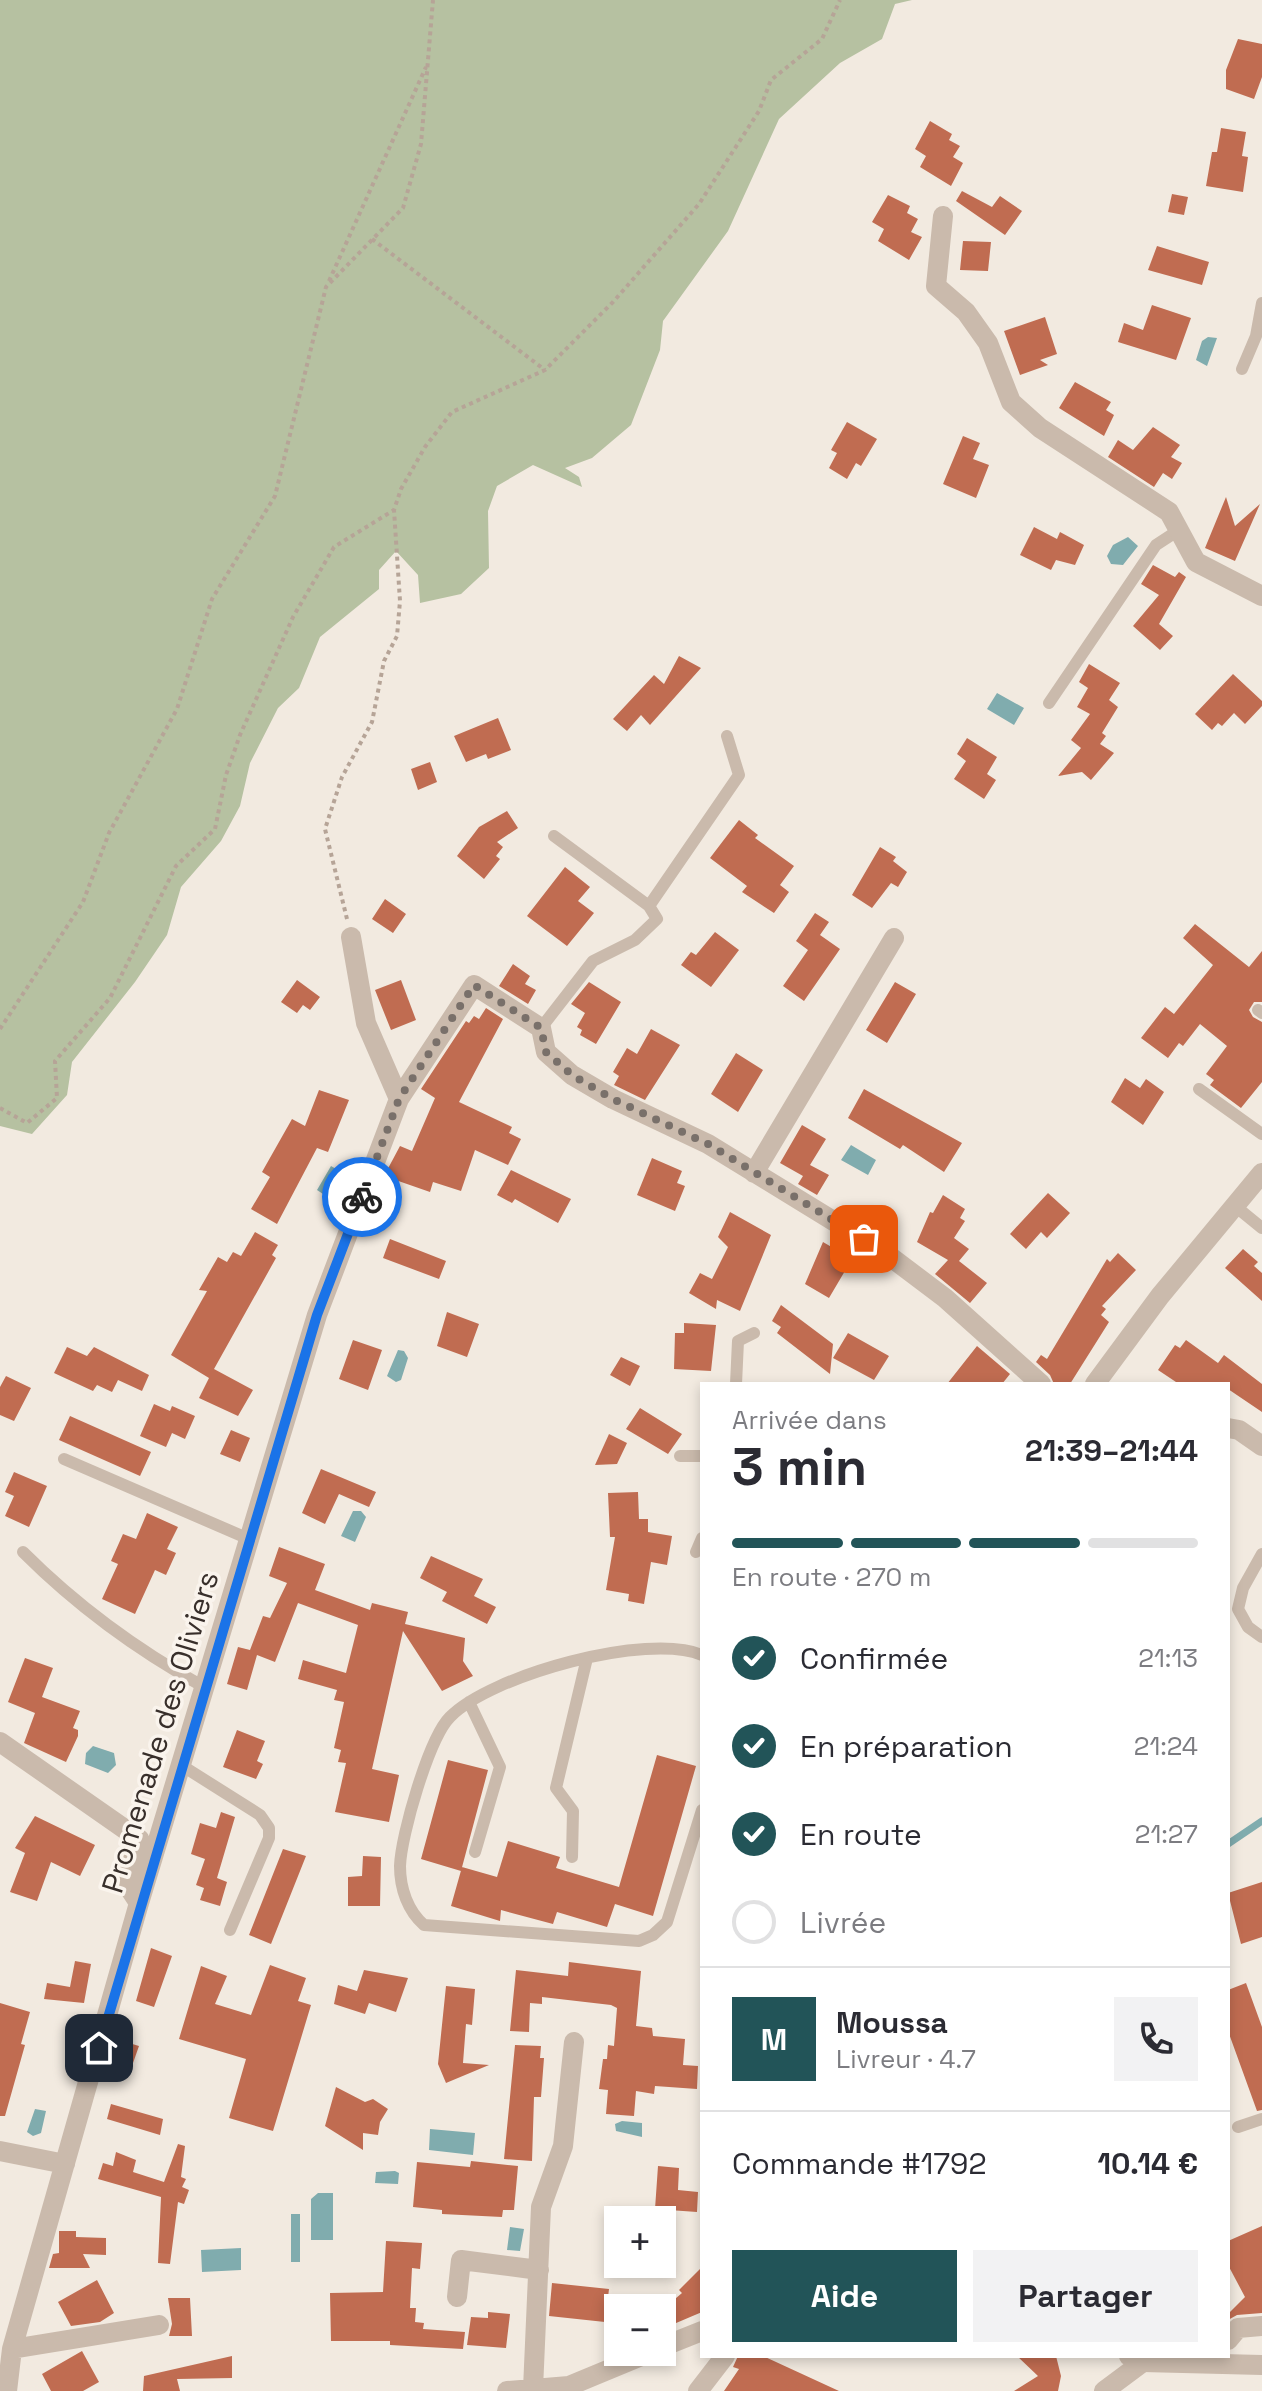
<!DOCTYPE html>
<html lang="fr">
<meta charset="utf-8">
<style>
body{margin:0;font-family:"Space Grotesk",sans-serif;background:#f2f2f3;color:#2b2b33;height:100vh;display:flex;flex-direction:column;font-size:30px;white-space:nowrap}
*{box-sizing:border-box;margin:0}
p{font-size:26px;color:#7c7c81}
.icon{flex:none;width:44px;height:44px;fill:none;stroke:currentColor;stroke-width:2;stroke-linecap:round;stroke-linejoin:round}
.map{position:relative;flex:1;overflow:hidden}
.panel{position:absolute;left:700px;top:1382px;width:530px;height:976px;display:flex;flex-direction:column;background:#fff;border-radius:0px;box-shadow:0 4px 12px #0003}
.panel>*{flex:none}
.fabs{position:absolute;left:604px;top:2206px;display:grid;gap:16px}
.fabs a{display:grid;place-items:center;width:72px;height:72px;border-radius:0px;background:#fff;box-shadow:0 4px 12px #0003;font-size:40px}
.pin{position:absolute;display:grid;place-items:center;width:68px;height:68px;color:#fff;margin:-34px;border-radius:16px;box-shadow:0 4px 12px #0006}
.courier{position:absolute;display:grid;place-items:center;width:80px;height:80px;margin:-40px;border:6px solid #1a73e8;border-radius:50%;background:#fff;color:#222;box-shadow:0 2px 10px #0007}
.head em{font-style:normal;font-weight:600}
.head div{display:flex;flex-direction:column-reverse}
.head{display:flex;align-items:center;justify-content:space-between;height:136px;padding:0 32px}
h1{font-size:52px;font-weight:600;line-height:60px}
.bar{display:grid;grid-template-columns:repeat(4,1fr);gap:12px 8px;align-content:center;height:96px;padding:0 32px}
.bar i{height:10px;border-radius:6px;background:#e1e1e2}
.bar .on{background:#225458}
.bar p{grid-column:span 4}
.line{display:flex;align-items:center;gap:20px;padding:0 32px;border-top:2px solid #e1e1e2}
.line div{flex:1}
.round{display:grid;place-items:center;flex:none;width:84px;height:84px;border-radius:0px;background:#f2f2f3}
ol{padding:0 32px;list-style:none}
li{display:flex;align-items:center;gap:24px;height:88px}
li p{margin-inline-start:auto}
li .icon{padding:8px;border-radius:50%;background:#225458;color:#fff;stroke-width:4}
li:last-child{color:#7c7c81}
li i{width:44px;height:44px;border:4px solid #e1e1e2;border-radius:50%}
.primary-button{display:flex;gap:16px;margin-top:auto;padding:16px 32px}
.primary-button a{flex:1;height:92px;border-radius:0px;background:#225458;color:#fff;font-size:32px;font-weight:600;line-height:92px;text-align:center}
.primary-button a+a{background:#f2f2f3;color:#2b2b33}
.map>svg:first-child{display:block}
</style>
<div class="map">
<svg width="1262" height="2391" viewBox="0 0 1262 2391">
<rect width="100%" height="100%" fill="#f2eae0"/>
<path fill="#b6c1a1" d="M0,0H912L895,4L882,39L840,63L779,119L728,231L663,321L660,350L631,425L592,458L565,468L579,477L582,487L533,465L497,486L488,511L489,568L461,594L420,603L418,575L396,551L379,570V589L320,637L299,688L278,708L250,763L240,806L221,841L181,887L167,935L135,982L72,1062L67,1095L32,1134L0,1126Z"/>
<path fill="#80acae" d="M1208,337L1217,338L1207,366L1196,360L1202,341Z
M1128,537L1138,546L1123,565L1111,564L1107,556L1113,545Z
M997,693L1024,708L1014,725L987,709Z
M851,1145L876,1160L868,1175L841,1160Z
M331,1166L343,1173L329,1198L317,1190Z
M398,1350L404,1351L408,1358L401,1380L396,1382L387,1376Z
M353,1511H361L366,1517L355,1542L341,1536Z
M93,1746L114,1753L116,1765L108,1773L85,1764L86,1753Z
M35,2109L46,2111L41,2133L33,2136L27,2132Z
M622,2121L642,2123V2137L616,2131L615,2124Z
M430,2129L475,2133L473,2155L429,2150Z
M395,2171L399,2173L398,2184L375,2183L376,2172Z
M318,2193H333V2240H311V2199Z
M291,2214H300V2262H291Z
M510,2227L524,2229L520,2251L507,2250Z
M241,2248V2270L202,2272L201,2250Z"/>
<g fill="none" stroke-linecap="round" stroke-linejoin="round">
<path stroke="#80acae" stroke-width="7" d="M1228,1844L1262,1821"/>
</g>
<path fill="#c06c51" d="M1238,39L1262,44V77L1254,99L1226,89V70Z
M930,121L952,134L949,140L960,146L953,157L963,163L951,186L920,167L926,156L915,149Z
M1221,128L1246,132L1242,156L1248,157L1243,192L1206,186L1212,152H1217Z
M962,191L992,207L1000,196L1022,211L1005,235L956,201Z
M1172,194L1188,197L1184,215L1168,212Z
M888,195L910,206L907,213L918,219L911,232L922,237L909,260L878,241L884,229L872,222Z
M963,241L991,242L988,271L960,270Z
M1157,246L1209,262L1202,285L1148,270Z
M1152,305L1191,318L1176,360L1118,342L1124,323L1143,330Z
M1045,317L1057,354L1040,360L1048,365L1020,375L1004,331Z
M1075,382L1111,402L1106,410L1114,415L1104,436L1059,408Z
M847,422L877,439L861,466L856,463L847,479L829,468L837,453L831,450Z
M1153,427L1180,445L1171,457L1182,463L1172,479L1163,473L1154,487L1108,457L1118,440L1133,450Z
M963,436L980,443L973,459L989,465L976,498L943,484Z
M1226,497L1235,526L1260,504L1235,561L1205,548Z
M1034,527L1057,539L1060,532L1084,545L1075,565L1056,560L1051,570L1020,555Z
M1153,565L1175,577L1179,572L1186,577L1159,624L1173,636L1160,650L1133,626L1159,595L1141,584Z
M679,656L701,668L650,725L641,715L627,731L613,719L654,675L664,684Z
M1089,664L1120,683L1109,700L1118,707L1102,733L1106,736L1100,744L1114,753L1091,780L1082,772L1058,776L1081,748L1071,740L1090,714L1077,707L1088,688L1079,682Z
M1233,674L1262,701V706L1245,724L1234,713L1222,726L1218,723L1212,730L1195,714Z
M498,718L511,750L488,759L486,754L466,762L454,736Z
M967,738L997,757L987,774L996,780L984,799L954,779L966,761L957,754Z
M430,762L437,782L418,790L411,769Z
M507,811L518,828L497,842L503,847L496,856L500,859L484,879L457,856L479,827Z
M739,820L758,835L755,838L794,866L780,885L789,892L774,913L742,892L747,886L710,858Z
M880,847L896,857L893,861L907,872L898,887L891,883L872,908L852,895Z
M565,867L590,887L578,901L594,913L567,946L527,916Z
M385,899L406,914L393,933L372,919Z
M815,913L829,922L820,935L840,949L804,1001L783,986L808,950L796,941Z
M1195,924L1249,967L1262,951V1002H1254L1249,1010L1253,1017L1262,1022V1082L1241,1108L1210,1085L1214,1080L1206,1074L1227,1046L1200,1024L1183,1046L1179,1043L1168,1058L1141,1038L1165,1007L1174,1014L1213,965L1183,938Z
M715,932L739,950L711,987L681,965L691,952L696,955Z
M513,964L530,976L525,984L536,990L528,1004L499,986Z
M297,980L320,997L310,1010L303,1005L297,1013L281,1002Z
M401,980L416,1020L391,1030L375,990Z
M589,982L621,1002L596,1044L580,1035L582,1030L577,1027L585,1013L571,1004Z
M895,982L916,994L887,1043L866,1030Z
M486,1008L503,1019L459,1102L512,1127L509,1133L521,1139L508,1165L475,1150L461,1191L433,1182L430,1192L384,1176L400,1146L412,1151L435,1098L421,1089L466,1021L469,1023L474,1016L479,1019Z
M651,1029L680,1045L645,1100L614,1085L619,1076L613,1072L627,1048L637,1054Z
M736,1053L763,1070L738,1112L711,1094Z
M1125,1078L1140,1088L1146,1079L1164,1092L1143,1125L1111,1102Z
M864,1089L962,1143L944,1172L903,1145L900,1149L848,1118Z
M319,1090L349,1100L328,1152L317,1148L277,1224L251,1209L270,1177L262,1172L292,1119L305,1126Z
M802,1125L826,1139L810,1165L829,1175L817,1195L798,1184L803,1176L780,1163Z
M652,1158L682,1171L677,1183L685,1186L675,1211L637,1195Z
M511,1170L571,1199L558,1223L515,1199L512,1203L497,1195Z
M1048,1193L1070,1213L1047,1238L1041,1232L1026,1249L1010,1234Z
M943,1195L965,1209L960,1218L965,1221L954,1238L969,1249L959,1261L987,1283L970,1303L935,1274L948,1260L917,1242L930,1212L933,1213Z
M730,1212L771,1235L740,1311L717,1300L716,1309L689,1293L700,1273L712,1279L728,1247L718,1237Z
M255,1232L278,1245L272,1255L276,1258L214,1369L253,1390L238,1416L199,1398L209,1378L171,1355L207,1291L199,1290L218,1257L227,1262L233,1252L241,1256Z
M390,1239L446,1261L439,1279L383,1258Z
M823,1242L852,1259L829,1298L805,1284Z
M1243,1249L1258,1262L1254,1266L1262,1273V1301L1225,1268Z
M1118,1253L1136,1270L1102,1306L1106,1309L1101,1315L1109,1322L1070,1384H1054L1050,1375L1036,1362L1041,1355L1047,1359L1107,1259L1110,1262Z
M781,1305L833,1344L830,1374L777,1333L781,1327L772,1321Z
M447,1312L479,1324L467,1357L437,1346Z
M684,1323L716,1325L711,1371L674,1369L675,1333H684Z
M848,1333L889,1356L874,1380L833,1358Z
M353,1340L382,1350L368,1390L339,1379Z
M1186,1340L1218,1363L1224,1355L1262,1384V1412L1228,1389V1384H1179L1158,1370L1175,1345L1180,1348Z
M977,1346L1010,1374L1002,1384H947Z
M67,1347L87,1356L94,1347L149,1375L142,1391L118,1380L112,1392L97,1385L93,1391L54,1373Z
M621,1357L640,1366L630,1386L610,1375Z
M6,1376L31,1388L14,1421L0,1415V1387Z
M154,1404L170,1411L172,1406L195,1416L185,1439L172,1433L166,1447L140,1436Z
M640,1408L682,1434L668,1454L626,1429Z
M70,1416L151,1452L140,1476L59,1440Z
M231,1430L250,1438L240,1462L220,1454Z
M609,1434L627,1443L617,1464L595,1465Z
M321,1469L376,1492L369,1507L339,1494L325,1524L302,1513Z
M14,1472L47,1486L29,1527L5,1516L14,1496L5,1492Z
M638,1492L639,1519H648V1532L672,1536L667,1565L651,1562L644,1604L628,1601L629,1594L606,1590L615,1537H610L608,1493Z
M147,1513L178,1527L167,1549L176,1553L166,1575L155,1570L135,1614L102,1599L118,1564L111,1561L123,1534L136,1539Z
M279,1547L325,1564L315,1590L370,1610L372,1603L408,1612L405,1624L465,1638L463,1661L473,1676L442,1691L403,1631L372,1769L399,1775L389,1822L335,1812L346,1763L338,1762L341,1750L334,1748L344,1702L334,1700L337,1690L298,1679L303,1660L346,1673L358,1625L298,1603L275,1662L257,1655L247,1690L227,1684L238,1647L250,1650L263,1616L270,1618L287,1583L269,1576Z
M431,1556L483,1579L474,1596L496,1607L487,1624L442,1601L447,1592L420,1578Z
M25,1658L53,1668L42,1697L80,1711L73,1728L78,1730V1736L66,1762L24,1743L35,1713L8,1702Z
M237,1730L265,1741L257,1761L263,1764L256,1779L223,1767Z
M657,1755L696,1766L653,1916L615,1904L607,1927L557,1912L553,1924L501,1910L500,1921L451,1906L462,1867L497,1877L508,1841L560,1857L556,1868L619,1887Z
M448,1760L488,1770L461,1871L421,1859Z
M221,1812L235,1817L217,1878L227,1882L220,1906L200,1900L204,1888L196,1885L205,1859L191,1854L200,1823L216,1828Z
M35,1816L95,1845L80,1876L51,1862L37,1901L10,1892L25,1853L15,1848Z
M283,1849L306,1856L271,1944L249,1935Z
M363,1856L381,1857L380,1906H348V1877L362,1876Z
M1262,1882V1937L1241,1944L1228,1893Z
M151,1948L172,1956L154,2007L136,2001Z
M75,1961L91,1964L84,2003L44,1999L47,1983L70,1987Z
M569,1962L641,1971L636,2026L652,2028L653,2036L685,2039L683,2065L698,2066L697,2089L655,2086L654,2094L636,2091L634,2116L606,2114L608,2090L599,2089L603,2059H607L608,2045L614,2046L617,2008L611,2005L542,1997V2004L530,2003L529,2032L510,2031L516,1970L568,1976Z
M270,1965L306,1978L298,2001L311,2005L273,2131L229,2118L246,2059L179,2039L201,1966L227,1976L215,2004L251,2015Z
M364,1970L408,1978L396,2012L369,2003L365,2014L334,2004L338,1985L357,1991Z
M1246,1983L1262,2027V2110L1257,2111L1228,2031V1990Z
M446,1986L475,1989L472,2025L466,2024L463,2063L489,2065L446,2083L438,2064Z
M0,2003L30,2012L21,2044L25,2045L5,2116H0Z
M119,2040L139,2046L133,2063L114,2057Z
M515,2045L541,2046L540,2058H544L541,2097H534L532,2161L504,2159Z
M336,2087L365,2102L373,2099L388,2109L380,2122L378,2135L363,2133V2150L325,2126Z
M111,2104L163,2119L160,2135L107,2119Z
M178,2144L185,2146L181,2177L186,2179L182,2187L189,2190L184,2204L178,2202L170,2264L158,2263L161,2197L98,2179L103,2163L113,2166L116,2152L136,2160L133,2172L164,2182Z
M471,2161L518,2166L514,2210H503L502,2217L442,2214V2210L413,2207L417,2162L470,2167Z
M658,2166L679,2168L678,2190L698,2192L697,2212L655,2209Z
M1262,2226V2313L1237,2315L1228,2320V2314L1245,2297L1228,2265V2241Z
M59,2231H76V2237L106,2238V2255L83,2254L90,2268H49L53,2254L59,2253Z
M386,2241L422,2243L420,2269L412,2268L410,2308H416L415,2322L424,2323L423,2329L465,2332L463,2349L390,2345V2341H331L330,2293L383,2292Z
M702,2267V2312L662,2329V2310L682,2293L679,2290Z
M97,2280L114,2313L100,2322L71,2326L58,2302Z
M552,2283L609,2289L605,2322L549,2316Z
M168,2298H190L192,2336H169L172,2324Z
M488,2312L510,2314L506,2348L467,2345L471,2317L488,2318Z
M82,2351L99,2382L83,2391H51L42,2374Z
M232,2356V2378L177,2379L180,2391H143L144,2376Z
M738,2356H763L839,2391H724L739,2369L733,2367Z
M1017,2356H1056L1061,2376L1058,2391H1014L1038,2376Z"/>
<g fill="none" stroke-linecap="round" stroke-linejoin="round">
<path stroke="#b6a497" stroke-width="4" stroke-dasharray="4 4" stroke-linecap="butt" d="M372,239L545,370
M329,281L426,67
M347,919L325,829L342,777L372,722L384,661L397,636L400,601L394,510
M0,1029L83,902L109,833L177,709L212,599L275,496L326,287L403,208L421,144L433,0
M0,1108L27,1123L57,1098L55,1061L110,998L176,866L215,829L226,775L240,735L293,617L334,547L394,510L401,489L425,447L452,412L545,370L613,302L699,204L759,111L771,80L822,39L840,0"/>
<path stroke="#cabaac" stroke-width="12" d="M1242,369L1256,336L1262,303
M1049,703L1156,545L1179,530
M649,906L739,775L727,736
M1258,1010L1262,1013
M541,1028L593,961L635,940L657,919L649,906L554,836
M1199,1089L1262,1134
M1235,1206L1262,1228
M736,1384L738,1341L754,1333
M680,1456H702
M64,1459L249,1539
M23,1552C77,1606 137,1650 204,1687
M696,1552L702,1538
M1262,1554L1243,1588L1238,1609L1248,1627L1262,1637
M702,1655C647,1632 491,1675 450,1717C429,1738 401,1835 400,1866C400,1889 408,1911 424,1925L639,1941L653,1935L667,1922L702,1810
M469,1702L500,1767L475,1852
M181,1765L260,1815L269,1828V1838L230,1930
M572,1857L573,1811L556,1788L587,1658
M1238,2127L1262,2119"/>
<path stroke="#cabaac" stroke-width="20" d="M943,216L936,286L966,312L988,343L1011,402L1040,428L1169,512L1196,562L1262,596
M351,937L366,1023L399,1099L474,985L541,1028L546,1052L572,1075L613,1099L708,1144L884,1252L945,1298L1041,1384
M754,1173L894,938
M1228,1428L1239,1430L1262,1446
M0,1742L139,1839L126,1883L139,1903
M0,2151L65,2164
M457,2297L461,2260L539,2270
M1228,2340L1238,2328L1262,2326
M662,2347L702,2331
M12,2349L159,2325
M533,2389L541,2207L563,2146L574,2042
M7,2391L12,2349L139,1903L317,1315L399,1099
M507,2391L569,2386L651,2352
M698,2391L725,2356
M1104,2391L1143,2362"/>
<path stroke="#cabaac" stroke-width="20" d="M1095,1384L1160,1296L1262,1173
M1129,2356L1143,2362L1262,2365"/>
</g>
<g fill="none" stroke-linecap="round" stroke-linejoin="round">
<path stroke="#79706a" stroke-width="8" stroke-dasharray="0 14.4" d="M362,1197L399,1099L474,985L541,1028L546,1052L572,1075L613,1099L708,1144L864,1239"/>
<path stroke="#1a73e8" stroke-width="10" d="M99,2048L317,1315L362,1197"/>
</g>
<g text-anchor="middle" dominant-baseline="central" stroke-width="7" stroke-linejoin="round" paint-order="stroke">
<g font-size="30" fill="#382f2b" stroke="#faf4ed">
<text transform="translate(160 1732) rotate(-73)">Promenade des Oliviers</text>
</g>
</g>
</svg>
<div class="fabs">
<a>+</a>
<a>−</a>
</div>
<div class="pin" style="left:864px;top:1239px;background:#ea580c"><svg class="icon" aria-label="bag" viewBox="0 0 24 24"><path d="M5 8h14l-1 12H6zM9 8a3 3 0 0 1 6 0"/></svg></div>
<div class="pin" style="left:99px;top:2048px;background:#1f2937"><svg class="icon" aria-label="home" viewBox="0 0 24 24"><path d="M3 11l9-7 9 7M6 9v11h12V9"/></svg></div>
<div class="courier" style="left:362px;top:1197px"><svg class="icon" aria-label="bike" viewBox="0 0 24 24"><circle cx="6" cy="16" r="4"/><circle cx="18" cy="16" r="4"/><path d="M6 16l4-8h5l3 8M10 8l3 8H6M13 5h3"/></svg></div>
<section class="panel">
<div class="head"><div><h1>3 min</h1><p>Arrivée dans</p></div><em>21:39–21:44</em></div>
<div class="bar"><i class="on"></i><i class="on"></i><i class="on"></i><i></i><p>En route · 270 m</p></div>
<ol>
<li><svg class="icon" aria-label="check" viewBox="0 0 24 24"><path d="M5 12l5 5 9-10"/></svg>Confirmée<p>21:13</p></li>
<li><svg class="icon" aria-label="check" viewBox="0 0 24 24"><path d="M5 12l5 5 9-10"/></svg>En préparation<p>21:24</p></li>
<li><svg class="icon" aria-label="check" viewBox="0 0 24 24"><path d="M5 12l5 5 9-10"/></svg>En route<p>21:27</p></li>
<li><i></i>Livrée</li>
</ol>
<div class="line" style="height:144px"><b class="round" style="background:#225458;color:#fff">M</b><div><b>Moussa</b><p>Livreur · 4.7</p></div><a class="round"><svg class="icon" aria-label="phone" viewBox="0 0 24 24"><path d="M5 4h4l2 5-3 2q2 4 5 5l2-3 5 2v4C11 20 4 13 5 4z"/></svg></a></div>
<div class="line" style="height:104px"><div>Commande #1792</div><b>10.14 €</b></div>
<div class="primary-button"><a>Aide</a><a>Partager</a></div>
</section>
</div>
